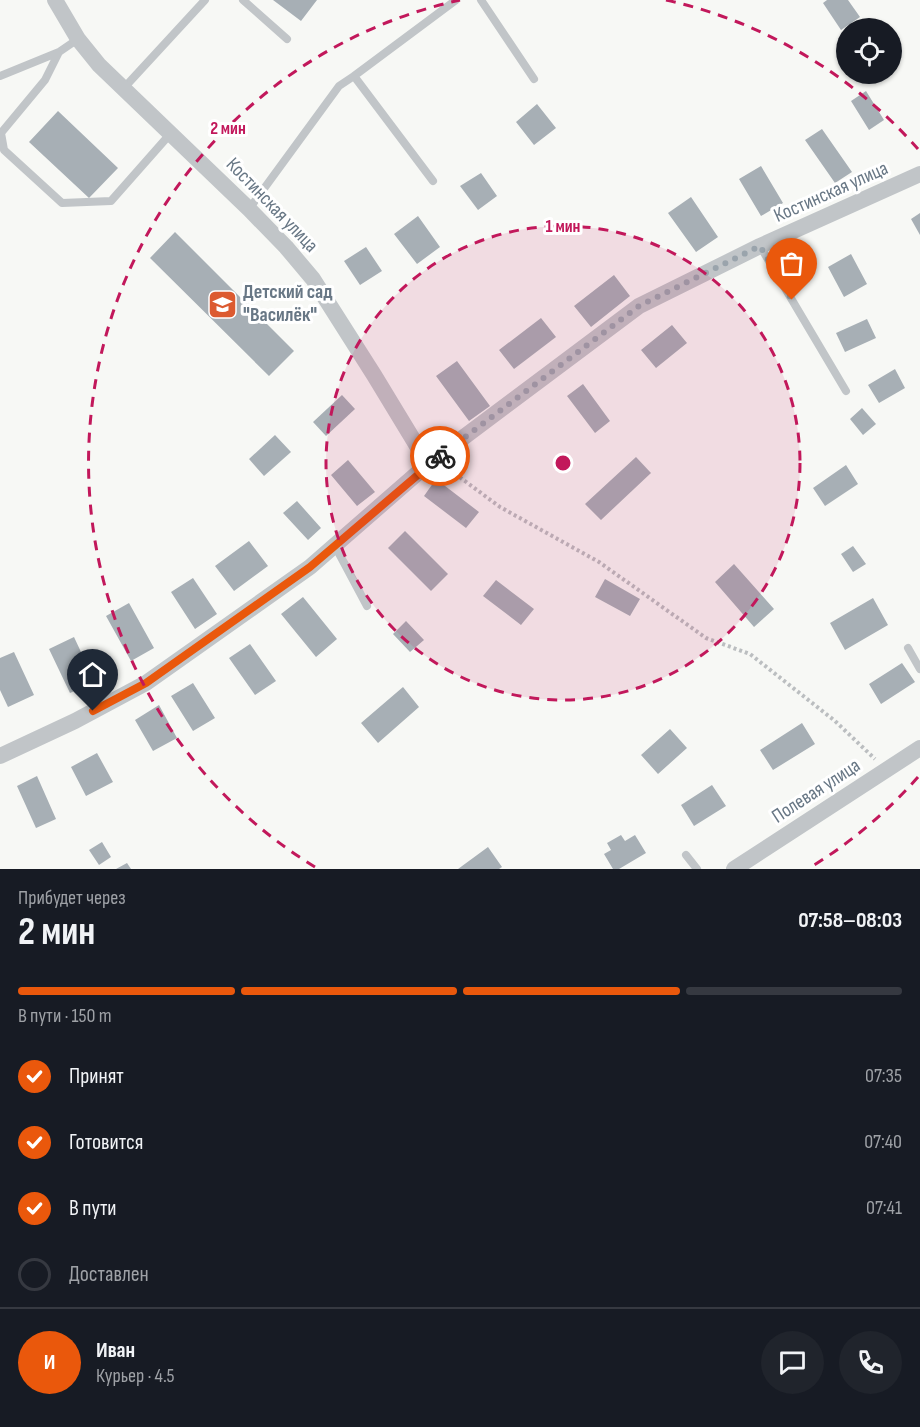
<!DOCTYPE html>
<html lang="ru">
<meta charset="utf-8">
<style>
body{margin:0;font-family:"Sofia Sans Condensed",sans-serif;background:#20242c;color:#f1f3f6;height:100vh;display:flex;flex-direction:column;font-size:22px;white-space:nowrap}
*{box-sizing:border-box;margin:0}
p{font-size:20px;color:#9ea1a6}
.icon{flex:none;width:33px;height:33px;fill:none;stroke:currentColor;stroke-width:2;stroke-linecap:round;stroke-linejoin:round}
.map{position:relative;height:869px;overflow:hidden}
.sheet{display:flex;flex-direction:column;background:#171b24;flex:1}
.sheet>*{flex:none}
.buttons{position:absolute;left:836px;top:18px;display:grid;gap:12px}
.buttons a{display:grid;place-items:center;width:66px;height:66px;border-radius:50%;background:#171b24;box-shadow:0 2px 4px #0004;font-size:30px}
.pin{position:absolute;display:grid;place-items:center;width:51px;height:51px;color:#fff;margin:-62px -26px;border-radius:50% 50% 50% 0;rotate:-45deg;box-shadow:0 0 6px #0007}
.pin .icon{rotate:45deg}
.courier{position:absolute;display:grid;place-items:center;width:60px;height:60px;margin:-30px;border:4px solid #ea580c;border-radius:50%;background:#fff;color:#222;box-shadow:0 2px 8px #0007}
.summary em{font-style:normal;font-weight:700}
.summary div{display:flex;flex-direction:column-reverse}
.summary{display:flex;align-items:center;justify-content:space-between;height:102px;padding:0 18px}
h1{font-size:39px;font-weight:700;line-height:45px}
.bar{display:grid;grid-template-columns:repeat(4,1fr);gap:9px 6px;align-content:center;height:72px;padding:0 18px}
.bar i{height:8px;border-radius:4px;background:#363941}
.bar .active{background:#ea580c}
.bar p{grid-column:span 4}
.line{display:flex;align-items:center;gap:15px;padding:0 18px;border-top:2px solid #363941}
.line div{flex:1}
.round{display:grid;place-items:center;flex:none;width:63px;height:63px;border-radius:32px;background:#20242c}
ol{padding:0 18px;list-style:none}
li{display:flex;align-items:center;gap:18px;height:66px}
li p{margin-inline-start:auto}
li .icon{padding:6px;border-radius:50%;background:#ea580c;color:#fff;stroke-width:4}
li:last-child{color:#9ea1a6}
li i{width:33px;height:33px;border:3px solid #363941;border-radius:50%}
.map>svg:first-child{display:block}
</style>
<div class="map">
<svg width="920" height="869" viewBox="0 0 920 869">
<rect width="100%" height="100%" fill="#f7f8f5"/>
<path fill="#a7afb5" d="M273,0H317L301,21Z
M827,0H848L860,17L841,30L823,3Z
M866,91L884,120L869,130L851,101Z
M537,104L556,128L534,145L516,122Z
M58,111L118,168L89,198L29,142Z
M822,129L852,172L835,183L805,140Z
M761,166L783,203L761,216L739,179Z
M481,173L497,196L478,210L460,186Z
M691,197L718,237L696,252L668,213Z
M920,213V235L911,219Z
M418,216L440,247L417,264L394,234Z
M175,232L294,351L269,376L150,258Z
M366,247L382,271L360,285L344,261Z
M851,254L867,284L844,297L828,267Z
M614,275L630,296L591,327L574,306Z
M541,318L556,337L514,369L499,350Z
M867,319L876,338L845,352L836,333Z
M672,325L687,343L656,368L641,350Z
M457,361L490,406L469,421L436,376Z
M895,369L905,388L879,403L868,385Z
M583,384L610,421L595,433L567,396Z
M342,395L355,409L326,436L313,422Z
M862,408L876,424L863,435L850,419Z
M275,435L291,452L264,476L249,459Z
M636,457L651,473L601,520L585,504Z
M348,460L375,492L357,506L331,475Z
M846,465L858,484L825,506L813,488Z
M436,479L479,512L466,528L424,496Z
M297,501L321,528L308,540L283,513Z
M405,531L448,574L431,591L388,548Z
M249,541L268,566L234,591L215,566Z
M853,546L866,564L853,572L841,554Z
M734,564L774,609L754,627L715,582Z
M193,578L217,614L195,629L171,592Z
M605,579L640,599L630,616L595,597Z
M496,580L534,609L521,625L483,596Z
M303,597L337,639L316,657L281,614Z
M873,598L888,625L845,650L830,623Z
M129,603L154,648L131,661L106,616Z
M406,621L424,640L410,652L393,634Z
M74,637L95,682L70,693L49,649Z
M250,644L276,681L255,695L229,658Z
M14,652L34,695L8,707L0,690V658Z
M902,663L915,682L881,704L869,684Z
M193,683L215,718L193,731L171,696Z
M403,687L419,707L378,743L361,723Z
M159,705L177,738L153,751L135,720Z
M802,723L815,744L773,770L760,750Z
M670,729L687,748L658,774L641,755Z
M97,753L113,782L86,796L71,767Z
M37,776L56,819L36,828L17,786Z
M712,785L726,806L694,826L681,805Z
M621,835L625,841L635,835L646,853L619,869H613L604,854L611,850L607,843Z
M102,842L111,857L99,865L89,850Z
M488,847L502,867L499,869H458Z
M127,863L131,869H116Z"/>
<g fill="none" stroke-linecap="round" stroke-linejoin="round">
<path stroke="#bbbec0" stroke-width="4" stroke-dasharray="3 3" stroke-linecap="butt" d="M450,470L500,507L599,562L706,638L750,654L835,721L875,759"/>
<path stroke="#c1c5c8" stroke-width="8" d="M243,0L287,39
M481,0L534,79
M78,39L59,52L45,80L1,133L4,150L62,203L111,201L171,133
M0,76L59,52
M354,76L456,0
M123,89L205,0
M249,209L339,86L354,76L433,181
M760,246L846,391
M335,546L367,606
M908,648L920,669
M686,855L697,869"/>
<path stroke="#c1c5c8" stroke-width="16" d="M428,464L639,306L760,246L920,174
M0,756L75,721L146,683L310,567L428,464L374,375L313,279L286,247L249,209L99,65L78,39L55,0
M734,869L920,748"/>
</g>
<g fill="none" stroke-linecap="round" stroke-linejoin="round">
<path stroke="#9aa4ac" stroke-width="6" stroke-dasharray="0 10.8" d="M440,456L639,306L760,246L792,300"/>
<path stroke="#ea580c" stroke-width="8" d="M93,711L146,683L310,567L440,456"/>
</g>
<circle cx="563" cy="463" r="237" fill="#c2185b" fill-opacity=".12"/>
<g fill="none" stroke="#c2185b" stroke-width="3" stroke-dasharray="10 8">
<circle cx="563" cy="463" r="237"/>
<path d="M918 777A474 474 0 0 1 811 867M315 867A474 474 0 0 1 460 0M666 0A474 474 0 0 1 918 149"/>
</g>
<defs>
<symbol id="school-square" viewBox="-11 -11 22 22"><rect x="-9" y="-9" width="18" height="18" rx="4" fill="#dc5a30" stroke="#fff"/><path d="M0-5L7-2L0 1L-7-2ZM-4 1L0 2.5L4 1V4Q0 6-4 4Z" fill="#fff"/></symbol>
</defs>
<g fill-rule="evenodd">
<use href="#school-square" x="206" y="288" width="33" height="33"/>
</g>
<g text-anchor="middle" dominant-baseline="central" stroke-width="6" stroke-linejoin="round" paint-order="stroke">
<g font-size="20" fill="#687785" stroke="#fff">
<text transform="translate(831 192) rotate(-24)">Костинская улица</text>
<text transform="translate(272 205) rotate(46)">Костинская улица</text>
<text transform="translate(816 791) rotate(-33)">Полевая улица</text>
</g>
<g font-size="20" font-weight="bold" fill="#687785" stroke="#fff" text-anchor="start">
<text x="243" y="292">Детский сад<tspan x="243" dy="23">"Василёк"</tspan></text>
</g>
</g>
<circle cx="563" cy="463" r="9" fill="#c2185b" stroke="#fff" stroke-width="3"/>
<g font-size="18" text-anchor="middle" font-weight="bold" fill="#c2185b" stroke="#fff" stroke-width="6" stroke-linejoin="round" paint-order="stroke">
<text x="228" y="134">2 мин</text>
<text x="563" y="232">1 мин</text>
</g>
</svg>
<div class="buttons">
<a><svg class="icon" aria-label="locate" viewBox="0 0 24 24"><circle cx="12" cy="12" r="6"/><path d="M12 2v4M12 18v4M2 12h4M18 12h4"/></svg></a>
</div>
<div class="pin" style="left:792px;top:300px;background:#ea580c"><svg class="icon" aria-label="bag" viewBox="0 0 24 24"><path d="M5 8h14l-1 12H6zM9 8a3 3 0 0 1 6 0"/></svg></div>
<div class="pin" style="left:93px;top:711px;background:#1f2937"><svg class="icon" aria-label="home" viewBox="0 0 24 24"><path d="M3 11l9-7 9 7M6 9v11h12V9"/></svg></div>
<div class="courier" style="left:440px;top:456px"><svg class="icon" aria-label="bike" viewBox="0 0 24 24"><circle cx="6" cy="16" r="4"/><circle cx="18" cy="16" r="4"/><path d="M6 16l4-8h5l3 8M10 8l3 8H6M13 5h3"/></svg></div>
</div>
<section class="sheet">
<div class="summary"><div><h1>2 мин</h1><p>Прибудет через</p></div><em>07:58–08:03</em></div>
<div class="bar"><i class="active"></i><i class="active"></i><i class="active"></i><i></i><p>В пути · 150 m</p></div>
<ol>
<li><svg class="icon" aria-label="check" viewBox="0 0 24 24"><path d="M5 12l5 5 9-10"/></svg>Принят<p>07:35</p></li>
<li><svg class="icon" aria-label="check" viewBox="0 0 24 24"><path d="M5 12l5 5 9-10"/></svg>Готовится<p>07:40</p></li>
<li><svg class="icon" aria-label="check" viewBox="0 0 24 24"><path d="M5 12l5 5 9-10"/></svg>В пути<p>07:41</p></li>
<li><i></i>Доставлен</li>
</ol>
<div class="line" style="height:108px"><b class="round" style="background:#ea580c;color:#fff">И</b><div><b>Иван</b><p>Курьер · 4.5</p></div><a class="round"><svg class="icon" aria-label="chat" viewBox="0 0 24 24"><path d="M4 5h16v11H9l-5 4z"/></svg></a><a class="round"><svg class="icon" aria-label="phone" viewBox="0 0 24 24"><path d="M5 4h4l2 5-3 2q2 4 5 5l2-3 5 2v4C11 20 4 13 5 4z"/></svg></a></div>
</section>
